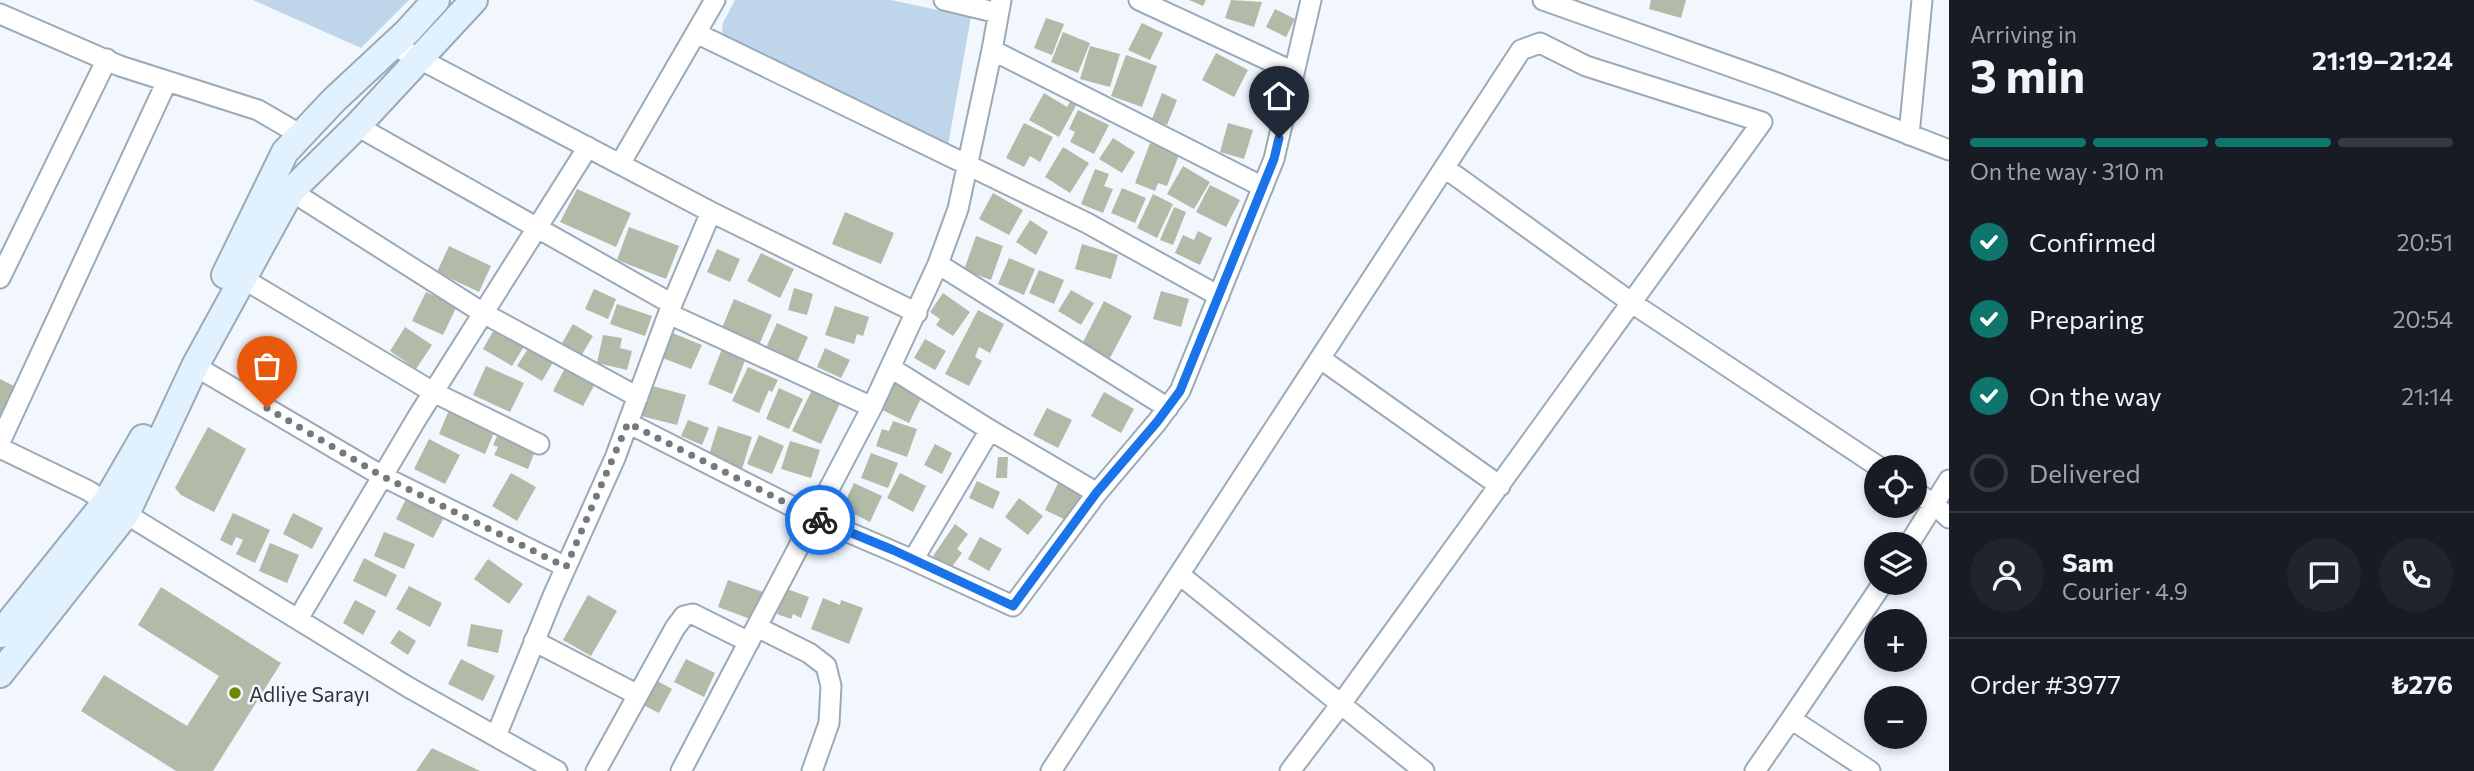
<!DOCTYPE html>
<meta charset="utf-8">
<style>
body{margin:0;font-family:Commissioner,sans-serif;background:#20242c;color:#f1f3f6;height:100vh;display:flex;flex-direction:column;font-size:26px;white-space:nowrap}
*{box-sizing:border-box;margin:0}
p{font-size:23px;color:#9ea1a6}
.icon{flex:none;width:38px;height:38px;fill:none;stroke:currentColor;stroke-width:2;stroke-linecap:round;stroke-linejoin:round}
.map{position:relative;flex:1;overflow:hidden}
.side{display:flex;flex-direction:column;background:#171b24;width:525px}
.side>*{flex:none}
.controls{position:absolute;left:1864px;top:455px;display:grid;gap:14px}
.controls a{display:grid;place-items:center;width:63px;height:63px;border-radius:50%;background:#171b24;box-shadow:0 4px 10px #0003;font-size:35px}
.pin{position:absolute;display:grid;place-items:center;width:60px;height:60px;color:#fff;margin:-72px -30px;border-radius:50% 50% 50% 0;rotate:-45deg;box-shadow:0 0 7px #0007}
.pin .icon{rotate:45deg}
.courier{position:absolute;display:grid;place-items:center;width:70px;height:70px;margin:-35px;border:5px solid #1a73e8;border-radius:50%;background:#fff;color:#222;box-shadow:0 2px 9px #0007}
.headline em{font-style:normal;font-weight:700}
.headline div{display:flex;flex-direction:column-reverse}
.headline{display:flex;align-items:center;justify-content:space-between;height:119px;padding:0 21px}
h1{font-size:46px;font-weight:700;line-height:52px}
.bar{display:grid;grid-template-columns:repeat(4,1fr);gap:10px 7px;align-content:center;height:84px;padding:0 21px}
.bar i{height:9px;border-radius:5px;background:#363941}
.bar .on{background:#0f766e}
.bar p{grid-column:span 4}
.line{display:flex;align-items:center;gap:18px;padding:0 21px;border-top:2px solid #363941}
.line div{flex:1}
.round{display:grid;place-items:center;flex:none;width:74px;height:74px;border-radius:37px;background:#20242c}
ol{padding:0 21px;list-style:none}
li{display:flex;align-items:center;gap:21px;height:77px}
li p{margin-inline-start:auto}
li .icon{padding:7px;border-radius:50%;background:#0f766e;color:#fff;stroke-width:4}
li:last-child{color:#9ea1a6}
li i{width:38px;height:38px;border:4px solid #363941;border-radius:50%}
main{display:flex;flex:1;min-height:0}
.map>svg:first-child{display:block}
</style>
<main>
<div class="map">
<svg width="1949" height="771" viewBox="0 0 1949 771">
<rect width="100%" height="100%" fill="#f1f7fd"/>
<path fill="#bfd6ea" d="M253,0H409L361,48Z
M735,0H891L971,17L948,145L941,146L725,35L722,31L723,23Z"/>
<path fill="#b3baa8" d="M1189,0H1206L1203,6Z
M1231,0L1262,2L1254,27L1225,18Z
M1651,0H1686L1681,18L1649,9Z
M1275,9L1295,19L1286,37L1266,27Z
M1046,18L1064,24L1052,55L1034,48Z
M1142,23L1163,33L1150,60L1128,50Z
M1063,32L1090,43L1078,73L1051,62Z
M1090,46L1120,54L1110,87L1080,79Z
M1216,53L1248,70L1234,97L1202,80Z
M1126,55L1157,66L1142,107L1111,96Z
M1044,93L1067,107L1072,99L1078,102L1059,137L1029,120Z
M1162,93L1177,100L1167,125L1152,119Z
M1078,110L1109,125L1094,154L1070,142L1075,132L1069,129Z
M1024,123L1053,137L1040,162L1030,156L1024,167L1006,158Z
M1228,123L1253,130L1244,159L1220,152Z
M1113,138L1135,152L1122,173L1099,159Z
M1150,143L1179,155L1167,186L1158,183L1155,191L1135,183Z
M1063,147L1089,163L1070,193L1045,177Z
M1183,166L1210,182L1194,209L1167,194Z
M1095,169L1109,174L1104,186L1113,189L1103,213L1081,204Z
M1210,185L1240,200L1226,227L1196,212Z
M1122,188L1146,198L1135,223L1111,213Z
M577,189L631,213L616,247L560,222Z
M993,193L1023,210L1009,235L979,219Z
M1153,194L1173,204L1157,238L1137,228Z
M1174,207L1186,212L1173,245L1160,240Z
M845,212L894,233L881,264L832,244Z
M1030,220L1048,232L1036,255L1016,242Z
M629,227L679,246L666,279L617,260Z
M1198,231L1212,238L1200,265L1175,253L1183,235L1194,240Z
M976,236L1003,246L991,280L964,270Z
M1082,244L1118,255L1111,279L1075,269Z
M449,246L491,266L479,292L437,272Z
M717,249L740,259L730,282L707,272Z
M761,253L794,269L780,298L747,281Z
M1009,258L1035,269L1024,295L998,284Z
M1039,270L1064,280L1054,304L1029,293Z
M794,288L813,294L807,315L788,310Z
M594,289L616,299L608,319L585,309Z
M1071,290L1094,303L1081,325L1058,311Z
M1161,291L1189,299L1181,327L1153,319Z
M426,292L457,306L443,335L412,321Z
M943,293L970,312L953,336L936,325L940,319L930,312Z
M734,299L772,315L759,345L722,328Z
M1104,301L1132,316L1110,358L1082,344Z
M617,304L652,316L645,336L610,324Z
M835,306L869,317L863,336L857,334L854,344L825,335Z
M978,310L1004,324L990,353L979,347L975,357L982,361L969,386L945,374Z
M777,323L808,337L797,362L766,348Z
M573,324L593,336L581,356L561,345Z
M496,326L526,343L512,366L483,349Z
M405,327L432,345L416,369L390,351Z
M670,332L702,345L691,369L660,357Z
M603,335L622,338L620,348L632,351L627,370L597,363Z
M925,339L946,351L935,370L914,358Z
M531,344L555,359L542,381L517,366Z
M825,348L850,360L841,378L817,367Z
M722,349L746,358L732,394L708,384Z
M486,366L524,383L510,412L473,395Z
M566,366L596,382L583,406L553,391Z
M748,367L778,380L772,392L769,390L759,413L732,401Z
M0,379L14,386L0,416Z
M893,379L923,394L909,423L878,408Z
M649,385L686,395L677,425L641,416Z
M814,386L842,399L821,444L792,431Z
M779,388L803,399L789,429L766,419Z
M1104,392L1134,409L1121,433L1091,416Z
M1047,408L1072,420L1058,448L1033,435Z
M449,410L495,430L485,454L439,434Z
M688,420L709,428L702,445L681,436Z
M893,421L917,429L907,457L876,446L882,429L889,431Z
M718,426L752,437L742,469L708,458Z
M208,427L246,449L214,512L181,495L175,488Z
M500,430L537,446L528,469L494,455L498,447L493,445Z
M759,435L784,446L772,474L747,464Z
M429,439L460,455L445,484L414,469Z
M790,441L820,450L811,478L781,469Z
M935,444L952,453L942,474L924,465Z
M871,453L898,463L888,488L861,478Z
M998,457H1008L1007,478H996Z
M511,473L536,487L517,521L492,506Z
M900,473L926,486L913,512L887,498Z
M1060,479L1087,492L1072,523L1045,510Z
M977,481L1000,492L993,509L969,498Z
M854,483L882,496L870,522L842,508Z
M410,491L448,510L433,538L396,519Z
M1019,498L1043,516L1028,535L1005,517Z
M233,513L270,530L255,563L236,554L243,540L236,537L232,546L220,540Z
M293,513L323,528L312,549L283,534Z
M955,524L968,534L957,549L962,553L951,568L933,556Z
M384,532L415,544L404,569L374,556Z
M980,537L1002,549L989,571L968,559Z
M270,543L299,555L287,583L259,571Z
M364,558L397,575L386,597L353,581Z
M488,559L523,584L509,604L474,579Z
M728,580L763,592L753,620L718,607Z
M409,586L442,603L430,627L396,609Z
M161,587L281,663L213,771H176L81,711L104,675L187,726L219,676L138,625Z
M787,589L809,597L801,618L793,614L791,619L777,614Z
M588,595L617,611L591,656L563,640Z
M823,598L840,605L841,600L863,608L849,644L811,629Z
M355,600L376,611L363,635L343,623Z
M471,624L503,630L498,653L467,646Z
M399,630L416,641L408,655L390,643Z
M461,659L495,676L483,701L448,684Z
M686,659L715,673L704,697L674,682Z
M652,678L672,689L659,713L639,703Z
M432,748L480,771H416Z"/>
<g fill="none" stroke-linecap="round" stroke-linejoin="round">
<defs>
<path id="street" d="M944,0L998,13
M1139,0L1294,72
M1543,0L1777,83L1949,150
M0,14L120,66L258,110L301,135
M696,33L1087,223L1219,296
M393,45L711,212L917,313
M992,50L1263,187
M357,126L672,304
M1909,135L1922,0
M620,164L715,0
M1445,168L1632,303L1879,467
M291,191L483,313L638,397
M938,264L1168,408
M0,278L107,59
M242,278L433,392L539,444
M669,314L872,407
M1321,359L1500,486
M195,366L382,476L566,567
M891,368L990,430L1097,493L1157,422L1180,391L1274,159L1311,0
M628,423L813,517L913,560L990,430
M0,442L167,81
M0,448L87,490L408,687L557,771
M1914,491L1935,505L1949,518
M1909,544L1949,480
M913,560L1013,606L1097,493
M1180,575L1424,771
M298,619L417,418L588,147
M757,627L809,653L826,666L831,686L829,723L812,771
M534,641L638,695
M1791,719L1883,583
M496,736L553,596L615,458L672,304L711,212
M596,771L675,628L684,616L693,614L749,642
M681,771L872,407L938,264L958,209L992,50L1001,0
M1051,771L1521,50L1540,43L1586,66L1762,122L1341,704L1290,771
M1755,771L1791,719L1870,771"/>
<path id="secondary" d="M225,275L285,152L334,100L407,32L436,0
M0,634L106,502L143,438
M0,674L126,514L195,366L291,191L357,126L474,0"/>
</defs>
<use href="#street" stroke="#9aaab7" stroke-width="23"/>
<use href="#secondary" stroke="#9aaab7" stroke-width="30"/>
<use href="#street" stroke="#fff" stroke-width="19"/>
<use href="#secondary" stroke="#e2f1fe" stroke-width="26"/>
</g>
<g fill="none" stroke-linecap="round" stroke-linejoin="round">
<path stroke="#737a7f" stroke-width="7" stroke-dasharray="0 12.6" d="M267,408L382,476L566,567L628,423L820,520"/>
<path stroke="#1a73e8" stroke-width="9" d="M820,520L893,550L1013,606L1097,492L1157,422L1180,391L1274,159L1279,138"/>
</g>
<circle fill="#6c8900" stroke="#f1f7fd" stroke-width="2.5" cx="235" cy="693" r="7"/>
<g text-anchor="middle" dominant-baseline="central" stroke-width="5" stroke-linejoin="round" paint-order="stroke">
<g font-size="21" fill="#2f363b" stroke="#f1f7fd" text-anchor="start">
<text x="249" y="693">Adliye Sarayı</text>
</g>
</g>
</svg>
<div class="controls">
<a><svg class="icon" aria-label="locate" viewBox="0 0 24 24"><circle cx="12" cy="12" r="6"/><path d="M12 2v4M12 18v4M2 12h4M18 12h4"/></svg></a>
<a><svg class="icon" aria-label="layers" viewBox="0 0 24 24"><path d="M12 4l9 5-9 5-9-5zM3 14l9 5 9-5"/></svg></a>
<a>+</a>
<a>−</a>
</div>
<div class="pin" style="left:267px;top:408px;background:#ea580c"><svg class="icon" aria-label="bag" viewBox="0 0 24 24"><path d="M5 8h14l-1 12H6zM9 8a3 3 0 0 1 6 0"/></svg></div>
<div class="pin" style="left:1279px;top:138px;background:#1f2937"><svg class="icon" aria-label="home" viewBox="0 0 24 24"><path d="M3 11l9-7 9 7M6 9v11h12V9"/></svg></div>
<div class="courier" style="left:820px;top:520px"><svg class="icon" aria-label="bike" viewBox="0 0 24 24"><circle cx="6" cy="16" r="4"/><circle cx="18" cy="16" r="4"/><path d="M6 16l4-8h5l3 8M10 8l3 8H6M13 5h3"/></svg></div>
</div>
<section class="side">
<div class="headline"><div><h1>3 min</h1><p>Arriving in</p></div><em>21:19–21:24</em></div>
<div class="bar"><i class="on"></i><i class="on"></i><i class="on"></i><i></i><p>On the way · 310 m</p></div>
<ol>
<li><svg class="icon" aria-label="check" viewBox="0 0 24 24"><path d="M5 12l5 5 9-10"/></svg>Confirmed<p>20:51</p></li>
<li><svg class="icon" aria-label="check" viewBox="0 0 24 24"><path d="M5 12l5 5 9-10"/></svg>Preparing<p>20:54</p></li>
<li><svg class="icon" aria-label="check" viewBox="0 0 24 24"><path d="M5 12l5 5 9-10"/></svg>On the way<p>21:14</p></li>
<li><i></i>Delivered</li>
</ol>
<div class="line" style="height:126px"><a class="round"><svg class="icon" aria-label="person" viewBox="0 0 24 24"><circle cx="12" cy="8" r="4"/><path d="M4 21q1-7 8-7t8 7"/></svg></a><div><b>Sam</b><p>Courier · 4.9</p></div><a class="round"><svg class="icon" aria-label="chat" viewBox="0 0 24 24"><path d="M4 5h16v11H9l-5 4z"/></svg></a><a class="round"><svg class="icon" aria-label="phone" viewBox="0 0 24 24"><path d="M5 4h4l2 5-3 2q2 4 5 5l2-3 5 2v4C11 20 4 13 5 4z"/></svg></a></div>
<div class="line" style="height:91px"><div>Order #3977</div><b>₺276</b></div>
</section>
</main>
